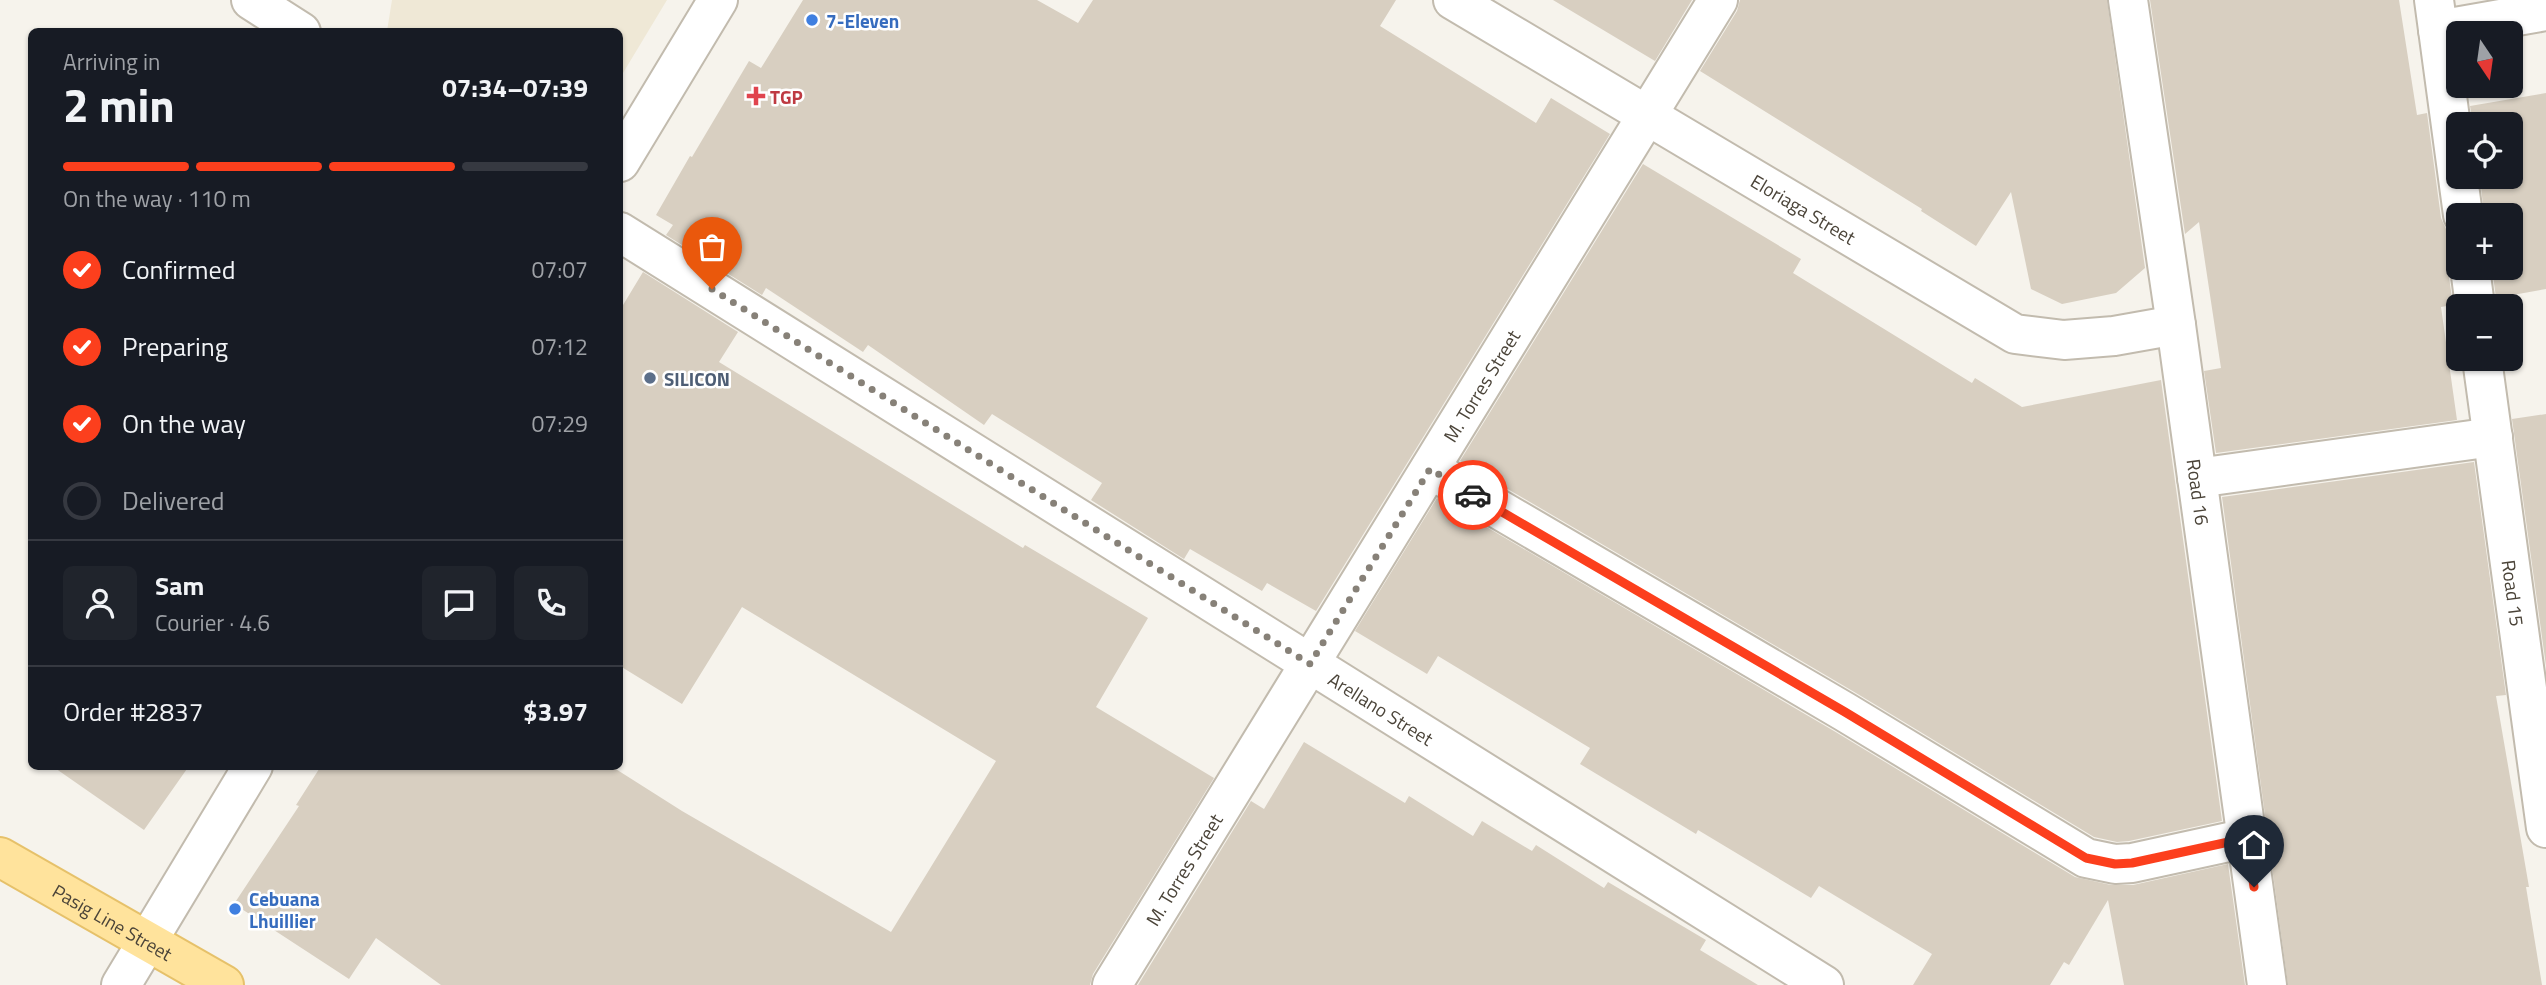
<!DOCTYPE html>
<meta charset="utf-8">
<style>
body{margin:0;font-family:"Titillium Web",sans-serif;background:#20242c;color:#f1f3f6;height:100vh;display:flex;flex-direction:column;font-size:26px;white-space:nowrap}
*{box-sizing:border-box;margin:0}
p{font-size:23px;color:#9ea1a6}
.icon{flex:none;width:38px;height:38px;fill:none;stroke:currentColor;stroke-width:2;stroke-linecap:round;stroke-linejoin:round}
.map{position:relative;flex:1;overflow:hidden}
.panel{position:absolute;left:28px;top:28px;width:595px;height:742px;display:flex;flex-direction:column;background:#171b24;border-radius:10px;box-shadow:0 2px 5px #0004}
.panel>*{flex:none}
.needle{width:46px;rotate:167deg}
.fabs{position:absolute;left:2446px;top:21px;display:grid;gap:14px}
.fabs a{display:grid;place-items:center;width:77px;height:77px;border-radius:10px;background:#171b24;box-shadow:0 2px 5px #0004;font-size:35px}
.pin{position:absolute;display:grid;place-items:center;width:60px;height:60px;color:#fff;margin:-72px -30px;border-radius:50% 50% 50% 0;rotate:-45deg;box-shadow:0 0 7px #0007}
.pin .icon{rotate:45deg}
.courier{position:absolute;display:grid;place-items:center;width:70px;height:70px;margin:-35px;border:5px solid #fc3f1d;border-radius:50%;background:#fff;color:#222;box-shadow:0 2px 9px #0007}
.overview em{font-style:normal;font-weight:700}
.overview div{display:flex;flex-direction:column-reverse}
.overview{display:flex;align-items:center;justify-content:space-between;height:119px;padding:0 35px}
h1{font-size:46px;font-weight:700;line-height:52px}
.bar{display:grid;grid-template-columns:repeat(4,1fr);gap:10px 7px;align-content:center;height:84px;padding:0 35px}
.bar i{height:9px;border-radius:5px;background:#363941}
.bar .on{background:#fc3f1d}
.bar p{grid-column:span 4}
.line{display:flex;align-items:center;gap:18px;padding:0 35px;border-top:2px solid #363941}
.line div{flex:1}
.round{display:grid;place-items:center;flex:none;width:74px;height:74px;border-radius:10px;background:#20242c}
ol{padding:0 35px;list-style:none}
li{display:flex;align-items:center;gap:21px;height:77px}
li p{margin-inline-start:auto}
li .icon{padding:7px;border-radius:50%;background:#fc3f1d;color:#fff;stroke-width:4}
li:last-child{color:#9ea1a6}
li i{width:38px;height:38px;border:4px solid #363941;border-radius:50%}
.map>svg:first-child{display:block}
</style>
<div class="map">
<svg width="2546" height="985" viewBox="0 0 2546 985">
<rect width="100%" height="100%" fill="#f6f3ec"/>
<path fill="#efe8d6" d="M392,0H667L620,78V32L387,31Z"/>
<path fill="#d8cfc1" d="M803,0H1037L1078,23L1093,0H1396L1380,26L1536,123L1551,98L1610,134L1316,611L1267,583L1262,591L1190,549L1184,559L1091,500L1102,483L992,414L984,425L868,345L863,352L766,288L762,295L666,235L673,225L656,215L690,156L692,157L749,61L761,68Z
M1553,0H1692L1655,61Z
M1740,0H2107L2145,268L2116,293L2062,304L2031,289L2011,192L1976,246L1921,211L1922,209L1700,71L1737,11Z
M2150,0H2399L2417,115L2427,113L2441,218L2446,229L2459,236V250L2450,259L2448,270L2453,305L2441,307L2457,420L2216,453L2204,371L2221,368L2199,222L2185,234Z
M2546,93V289L2496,298L2492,268H2511V215H2484L2480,177H2511V124H2473L2470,106Z
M1643,164L1801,259L1793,273L1972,383L1975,378L2022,407L2161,380L2222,821L2129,841L2117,842L2094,837L1856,693L1460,461Z
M643,272L738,332L719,362L1023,548L1025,545L1148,618L1096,707L1214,778L1093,974L1090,985H441L376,938L349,979L234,904L299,806L296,805L321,766H611L682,811L891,932L996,761L742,607L682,704L620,666V310Z
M2546,414V666L2512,419Z
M2474,462L2506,695L2496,696L2529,887H2526L2542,985H2288L2222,497Z
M1437,498L1834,731L2075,877L2111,885H2133L2228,864L2245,985H2124L2108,900L2069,965L2064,962L2050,985H1913L1932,954L1819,886L1811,898L1698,830L1696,834L1580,764L1590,748L1438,656L1427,674L1355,631Z
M1304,742L1405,803L1409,796L1473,836L1482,821L1532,851L1536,845L1604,888L1608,882L1706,940L1700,950L1758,985H1138L1251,801L1264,809Z
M52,766H189L144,830Z"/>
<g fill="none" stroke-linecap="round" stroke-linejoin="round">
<defs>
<g id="minor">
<path d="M251,0L301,32"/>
<path id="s1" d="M1453,0L2015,334L2064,340L2114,336L2176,325"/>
<path id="s2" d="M2128,0L2176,325L2267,985"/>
<path d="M2434,0L2463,215"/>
<path d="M2438,30L2546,11"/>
<path d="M620,162L718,0"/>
<path id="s3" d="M620,232L1824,985"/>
<path d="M2470,268L2475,306"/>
<path id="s4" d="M2482,359L2546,828"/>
<path d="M1430,469L1845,712L2086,858L2115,864L2132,863L2247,838"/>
<path d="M2197,478L2493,437"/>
<path d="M121,985L253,766"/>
<path id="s5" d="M1112,985L1718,0"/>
</g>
<g id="major">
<path id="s6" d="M0,857L224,985"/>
</g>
</defs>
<use href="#minor" stroke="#c2bbae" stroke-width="42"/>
<use href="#major" stroke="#e6c16a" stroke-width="42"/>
<use href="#minor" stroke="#fff" stroke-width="38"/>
<use href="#major" stroke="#ffe39c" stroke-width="38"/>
</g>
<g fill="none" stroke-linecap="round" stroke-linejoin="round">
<path stroke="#878178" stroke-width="7" stroke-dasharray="0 12.6" d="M712,289L1310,664L1430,469L1473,495"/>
<path stroke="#fc3f1d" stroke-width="9" d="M1473,495L1845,712L2086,858L2115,864L2132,863L2247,838L2254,887"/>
</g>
<g fill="#3f7fe0" stroke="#fff" stroke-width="2.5">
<circle cx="812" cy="20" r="7"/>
<circle cx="235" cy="909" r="7"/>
</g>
<path fill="#e0444e" stroke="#fff" stroke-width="2.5" d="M752.5 85.5h7v7h7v7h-7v7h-7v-7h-7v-7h7z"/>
<circle fill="#5c6f8a" stroke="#fff" stroke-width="2.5" cx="650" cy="378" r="7"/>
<g text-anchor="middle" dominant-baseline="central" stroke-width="5" stroke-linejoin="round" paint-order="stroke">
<g font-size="19" font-weight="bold" fill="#366cbe" stroke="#fff" text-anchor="start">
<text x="826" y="20">7-Eleven</text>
<text x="249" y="898">Cebuana<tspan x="249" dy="22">Lhuillier</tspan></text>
</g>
<g font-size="19" font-weight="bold" fill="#be3a42" stroke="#fff" text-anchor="start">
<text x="770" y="96">TGP</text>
</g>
<g font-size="19" fill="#4b4439" stroke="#fff">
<text stroke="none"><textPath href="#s1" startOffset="408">Eloriaga Street</textPath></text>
<text stroke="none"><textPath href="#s5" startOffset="704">M. Torres Street</textPath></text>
<text stroke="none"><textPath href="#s2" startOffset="497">Road 16</textPath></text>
<text stroke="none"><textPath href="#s4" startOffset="236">Road 15</textPath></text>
<text stroke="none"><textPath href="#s3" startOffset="898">Arellano Street</textPath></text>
<text stroke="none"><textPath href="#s5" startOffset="136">M. Torres Street</textPath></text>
<text stroke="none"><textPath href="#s6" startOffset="130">Pasig Line Street</textPath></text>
</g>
<g font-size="19" font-weight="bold" fill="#4e5e75" stroke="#fff" text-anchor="start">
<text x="664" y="378">SILICON</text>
</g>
</g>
</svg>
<div class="fabs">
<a><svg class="needle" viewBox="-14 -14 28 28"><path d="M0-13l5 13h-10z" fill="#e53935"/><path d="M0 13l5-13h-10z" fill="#9ea1a6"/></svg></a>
<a><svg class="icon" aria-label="locate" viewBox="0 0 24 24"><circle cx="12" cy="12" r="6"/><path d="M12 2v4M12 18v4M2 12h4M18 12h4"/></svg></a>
<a>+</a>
<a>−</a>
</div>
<div class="pin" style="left:712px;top:289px;background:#ea580c"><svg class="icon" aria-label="bag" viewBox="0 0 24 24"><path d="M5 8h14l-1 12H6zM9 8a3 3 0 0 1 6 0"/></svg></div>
<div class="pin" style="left:2254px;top:887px;background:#1f2937"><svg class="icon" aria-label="home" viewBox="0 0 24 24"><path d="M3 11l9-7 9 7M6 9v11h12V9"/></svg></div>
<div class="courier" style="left:1473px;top:495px"><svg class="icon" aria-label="car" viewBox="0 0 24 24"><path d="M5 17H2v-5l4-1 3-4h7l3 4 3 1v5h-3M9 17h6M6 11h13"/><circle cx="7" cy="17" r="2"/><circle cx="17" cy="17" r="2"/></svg></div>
<section class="panel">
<div class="overview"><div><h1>2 min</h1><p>Arriving in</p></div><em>07:34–07:39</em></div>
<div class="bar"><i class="on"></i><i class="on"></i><i class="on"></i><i></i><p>On the way · 110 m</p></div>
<ol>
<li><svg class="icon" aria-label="check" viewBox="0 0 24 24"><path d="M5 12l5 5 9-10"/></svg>Confirmed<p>07:07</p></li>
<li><svg class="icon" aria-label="check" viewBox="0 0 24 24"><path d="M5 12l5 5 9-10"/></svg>Preparing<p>07:12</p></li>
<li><svg class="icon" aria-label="check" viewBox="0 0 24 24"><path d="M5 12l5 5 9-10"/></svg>On the way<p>07:29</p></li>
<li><i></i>Delivered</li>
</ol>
<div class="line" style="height:126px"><a class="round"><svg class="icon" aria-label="person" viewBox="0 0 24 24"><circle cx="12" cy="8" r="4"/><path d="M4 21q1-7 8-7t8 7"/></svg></a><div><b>Sam</b><p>Courier · 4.6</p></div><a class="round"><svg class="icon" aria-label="chat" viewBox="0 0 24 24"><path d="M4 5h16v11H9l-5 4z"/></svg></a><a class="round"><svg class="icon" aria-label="phone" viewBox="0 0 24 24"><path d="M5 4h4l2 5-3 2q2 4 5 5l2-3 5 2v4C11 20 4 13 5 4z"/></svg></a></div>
<div class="line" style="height:91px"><div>Order #2837</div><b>$3.97</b></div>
</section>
</div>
